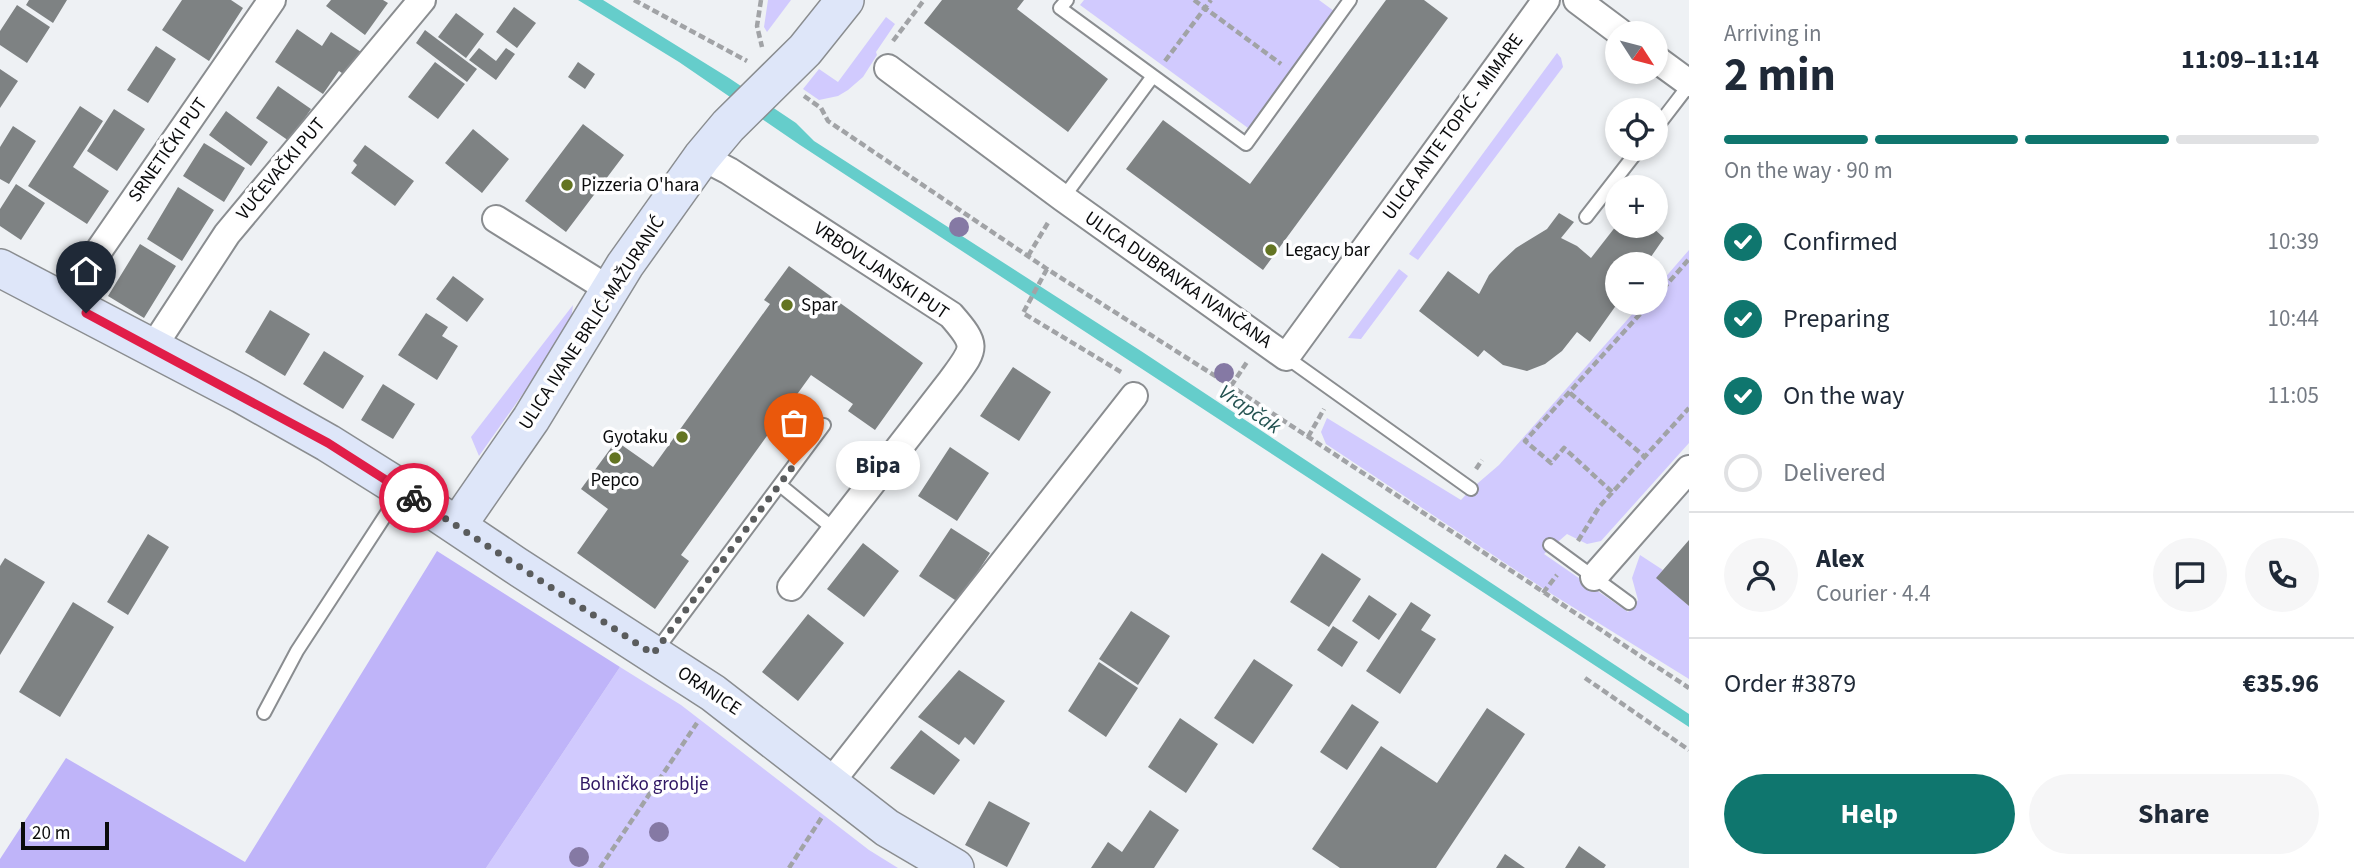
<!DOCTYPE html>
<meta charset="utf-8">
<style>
body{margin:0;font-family:"Source Sans 3",sans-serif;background:#f6f6f7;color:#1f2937;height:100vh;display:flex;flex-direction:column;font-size:26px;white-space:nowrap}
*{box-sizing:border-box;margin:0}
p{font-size:23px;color:#747a83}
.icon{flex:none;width:38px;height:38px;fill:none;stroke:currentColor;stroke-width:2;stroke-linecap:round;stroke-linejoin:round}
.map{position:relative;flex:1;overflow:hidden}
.details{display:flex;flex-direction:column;background:#fff;width:665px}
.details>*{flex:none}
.needle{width:46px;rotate:126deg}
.buttons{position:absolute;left:1605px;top:21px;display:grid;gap:14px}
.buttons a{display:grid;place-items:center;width:63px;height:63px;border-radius:50%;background:#fff;box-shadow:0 4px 10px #0003;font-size:35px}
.scale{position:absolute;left:21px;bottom:18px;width:88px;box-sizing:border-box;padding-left:7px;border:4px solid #0a0b0c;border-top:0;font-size:19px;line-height:24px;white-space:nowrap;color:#0a0b0c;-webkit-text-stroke:5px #fefeff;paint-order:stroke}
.pin{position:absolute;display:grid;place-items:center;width:60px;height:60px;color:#fff;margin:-72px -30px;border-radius:50% 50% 50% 0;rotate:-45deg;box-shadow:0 0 7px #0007}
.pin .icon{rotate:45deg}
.courier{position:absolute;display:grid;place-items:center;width:70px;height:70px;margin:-35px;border:5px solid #e11d48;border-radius:50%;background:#fff;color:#222;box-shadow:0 2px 9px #0007}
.bubble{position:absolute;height:49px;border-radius:24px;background:#fff;box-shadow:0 4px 10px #0003;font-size:23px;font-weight:700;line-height:49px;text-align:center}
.head em{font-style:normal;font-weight:700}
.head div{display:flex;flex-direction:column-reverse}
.head{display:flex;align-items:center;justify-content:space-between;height:119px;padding:0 35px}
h1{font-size:46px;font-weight:700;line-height:52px}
.bar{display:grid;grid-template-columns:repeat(4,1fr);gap:10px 7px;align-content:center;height:84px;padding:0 35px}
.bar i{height:9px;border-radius:5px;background:#e0e1e3}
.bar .active{background:#0f766e}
.bar p{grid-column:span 4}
.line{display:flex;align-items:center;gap:18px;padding:0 35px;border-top:2px solid #e0e1e3}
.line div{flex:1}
.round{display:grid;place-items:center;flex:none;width:74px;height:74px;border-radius:37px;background:#f6f6f7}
ol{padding:0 35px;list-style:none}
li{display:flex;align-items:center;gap:21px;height:77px}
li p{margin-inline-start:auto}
li .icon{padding:7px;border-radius:50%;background:#0f766e;color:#fff;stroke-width:4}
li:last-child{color:#747a83}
li i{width:38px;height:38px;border:4px solid #e0e1e3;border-radius:50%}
.cta{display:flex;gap:14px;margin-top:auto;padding:14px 35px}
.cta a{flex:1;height:80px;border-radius:42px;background:#0f766e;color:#fff;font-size:28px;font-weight:700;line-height:80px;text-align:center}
.cta a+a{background:#f6f6f7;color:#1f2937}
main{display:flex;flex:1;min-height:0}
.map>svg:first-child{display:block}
</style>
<main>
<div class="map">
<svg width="1689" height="868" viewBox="0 0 1689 868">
<rect width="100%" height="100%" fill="#eef1f4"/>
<path fill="#d1cafe" d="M768,0H791L767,32L764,27Z
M1084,0H1319L1334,11L1248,128L1080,5Z
M886,17L895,24L876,52L877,55L863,77L848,90L838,96L819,100L803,89L819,69L838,82Z
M1557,53L1561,58L1563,67L1418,260L1409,254Z
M1689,250V443L1601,541L1587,544L1567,534L1544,554L1628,612L1638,600L1632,578L1640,555L1663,570L1657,578L1689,606V679L1550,593L1326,444L1321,432L1327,418L1461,500L1471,489L1499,465L1642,303H1656V288Z
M1399,269L1408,276L1361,339L1348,338Z
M573,305L570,327L479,456L471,437Z
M620,667L681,705L869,850L898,868H486Z"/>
<path fill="#bfb4f9" d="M437,551L620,667L486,868H0V859L66,758L245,862Z"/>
<path fill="#65cdcb" d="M578,0H603L729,78L796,123L814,141L1141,351L1689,714V727L800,145L679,62Z"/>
<path fill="#7e8283" d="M29,0H67L53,23L26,5Z
M182,0H231L243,8L209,61L162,30Z
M331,0H383L388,3L365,35L326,6Z
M942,0H1024L1017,9L1108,79L1068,132L924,23Z
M1386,0H1424L1448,18L1263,270L1126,169L1163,120L1250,184Z
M17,5L50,27L27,63L0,45V31Z
M514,7L536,23L517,48L496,32Z
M456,13L484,34L466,58L438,37Z
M297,29L322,46L331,32L364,54L349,78L339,71L323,94L275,62Z
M425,30L477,69L467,82L416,43Z
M156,46L176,59L148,103L127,90Z
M479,48L496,61L506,48L515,54L496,80L469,60Z
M435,62L465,84L438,119L408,97Z
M578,62L595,74L585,89L568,77Z
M0,69L18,81L0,108Z
M278,86L311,109L289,141L256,118Z
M80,106L103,121L73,167L109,191L87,224L28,186Z
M114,109L145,129L117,171L87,151Z
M226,111L268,142L251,166L209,135Z
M583,124L624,155L566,232L525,201Z
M13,126L36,141L9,184L0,179V147Z
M473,129L509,159L482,193L445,163Z
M204,143L245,168L224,202L183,176Z
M365,145L414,181L395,206L351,173L357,165L353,161Z
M16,184L45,203L21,240L0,226V209Z
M178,187L214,210L182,261L147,239Z
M1559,213L1574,222L1561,238L1577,246L1591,258L1616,226H1651L1664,238L1646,264H1617V304L1590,342L1577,332L1562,351L1545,364L1527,371L1503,365L1484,350L1478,357L1419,311L1448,271L1479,294L1489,275L1501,262L1516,248L1547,229Z
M140,244L176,266L144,318L108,296Z
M789,266L923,363L875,430L848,411L853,404L811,375L681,555L689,561L655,609L577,553L608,509L581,489L616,441L653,467L770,304L764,300Z
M453,276L484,299L467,322L436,299Z
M270,310L310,334L285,376L245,352Z
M426,313L448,327L442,336L458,346L437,380L398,355Z
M324,351L364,376L343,409L303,384Z
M1013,367L1051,392L1019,441L980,416Z
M383,384L415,404L393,439L361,420Z
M950,447L989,473L957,521L918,496Z
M951,528L990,553L958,602L919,576Z
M148,534L169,547L128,615L107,602Z
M1689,540V606L1656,578Z
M863,543L899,571L864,617L827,589Z
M1322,553L1361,579L1329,627L1290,602Z
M5,558L45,582L0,655V566Z
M1369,595L1397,614L1379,640L1352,621Z
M73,602L114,627L60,717L19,692Z
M1411,602L1431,615L1421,630L1436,639L1400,694L1366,671Z
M1131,611L1170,636L1138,685L1099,659Z
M808,614L844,643L798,701L762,672Z
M1333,626L1358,642L1342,667L1317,650Z
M1254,659L1293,685L1253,744L1214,718Z
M1099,662L1138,688L1106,737L1068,711Z
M959,670L1005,701L974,745L965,737L959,745L918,717Z
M1352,704L1379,722L1347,770L1320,752Z
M1487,708L1525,734L1436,868H1340L1312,849L1381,746L1437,783Z
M1180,718L1218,744L1186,793L1148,767Z
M921,730L960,760L934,795L890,768Z
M989,801L1030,823L1007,867L965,845Z
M1150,810L1179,830L1154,868H1091L1108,842L1122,852Z
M1579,846L1606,865L1604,868H1565Z
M1505,854L1525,868H1496Z"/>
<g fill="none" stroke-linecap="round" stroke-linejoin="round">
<defs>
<path id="lane" d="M1067,0L1060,8L1246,144L1350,0
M1656,128L1689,85
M1063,198L1153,76
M1586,217L1639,149
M1286,357L1471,489
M780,485L835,530
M1550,545L1629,603
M656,651L824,425
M264,713L297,651L400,493"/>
<path id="street" d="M1577,0L1621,33
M1656,59L1689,83
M888,68L1063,198L1286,357L1546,0
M702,157L729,171L951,315C979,347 975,348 951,381L791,587
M496,219L610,290
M64,301L272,0
M153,347L227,234L422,0
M1594,577L1689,469
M831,785L838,773L1134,396"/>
<path id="secondary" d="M0,268L241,394L328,443L403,490L515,565L713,693L887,828L955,868
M457,526L531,419L625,265L702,157L728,126L805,50L845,0"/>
</defs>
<use href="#lane" stroke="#8a8d90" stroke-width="16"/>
<use href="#street" stroke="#8a8d90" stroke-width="30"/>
<use href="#secondary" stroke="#8a8d90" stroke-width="40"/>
<path stroke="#a1a3a6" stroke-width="4.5" stroke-dasharray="7 3.5" stroke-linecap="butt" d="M634,0L747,61
M761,0L757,26L762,47
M1194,0L1281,64
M893,41L924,0
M1165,61L1211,0
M804,96L821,108L828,121L1047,269L1231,386L1689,688
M1028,256L1049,221
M1047,269L1023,313L1121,372
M1656,297L1689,259
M1231,386L1247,362
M1570,393L1645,457
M1308,437L1324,409
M1476,469L1482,460
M1612,492L1564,448L1551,463L1525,441L1650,303
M1578,541L1599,507L1689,408
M1543,593L1557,575
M1585,678L1689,750
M600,868L697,723
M789,868L822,817"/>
<use href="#lane" stroke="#fff" stroke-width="12"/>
<use href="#street" stroke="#fff" stroke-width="26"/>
<use href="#secondary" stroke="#dee6f9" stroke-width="37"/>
</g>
<g fill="#8579a4">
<circle cx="959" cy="227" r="10"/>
<circle cx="1224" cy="373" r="10"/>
<circle cx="659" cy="832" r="10"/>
<circle cx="579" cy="857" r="10"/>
</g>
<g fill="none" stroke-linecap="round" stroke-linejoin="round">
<path stroke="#5a5c5d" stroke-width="7" stroke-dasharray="0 12.6" d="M414,498L653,654L794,465"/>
<path stroke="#e11d48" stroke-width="9" d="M86,313L328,443L414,498"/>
</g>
<g fill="#637422" stroke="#fefeff" stroke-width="2.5">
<circle cx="567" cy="185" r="7"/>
<circle cx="1271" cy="250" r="7"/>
<circle cx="787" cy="305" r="7"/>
<circle cx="682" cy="437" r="7"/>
<circle cx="615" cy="458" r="7"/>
</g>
<g text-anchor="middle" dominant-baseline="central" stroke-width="7" stroke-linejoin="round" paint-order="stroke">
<g font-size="19" fill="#0a0b0c" stroke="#fefeff">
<text transform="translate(1453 127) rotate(-54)">ULICA ANTE TOPIĆ - MIMARE</text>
<text transform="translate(168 150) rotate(-55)">SRNETIČKI PUT</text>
<text transform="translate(281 169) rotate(-50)">VUČEVAČKI PUT</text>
<text transform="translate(881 271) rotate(34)">VRBOVLJANSKI PUT</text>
<text transform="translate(1178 280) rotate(35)">ULICA DUBRAVKA IVANČANA</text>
<text transform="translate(592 323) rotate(-57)">ULICA IVANE BRLIĆ-MAŽURANIĆ</text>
<text transform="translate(709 691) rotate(34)">ORANICE</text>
</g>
<g font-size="19" fill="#0a0b0c" stroke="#fefeff" text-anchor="start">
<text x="581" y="185">Pizzeria O'hara</text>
<text x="1285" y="250">Legacy bar</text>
<text x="801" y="305">Spar</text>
<text x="668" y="437" text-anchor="end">Gyotaku</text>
<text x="615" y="480" text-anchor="middle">Pepco</text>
</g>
<g font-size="19" fill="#2f1663" stroke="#fefeff">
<text x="644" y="784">Bolničko groblje</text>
</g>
<g font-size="21" font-style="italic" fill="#245251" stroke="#fefeff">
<text transform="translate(1250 409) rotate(34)">Vrapčak</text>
</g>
</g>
</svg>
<div class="buttons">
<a><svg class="needle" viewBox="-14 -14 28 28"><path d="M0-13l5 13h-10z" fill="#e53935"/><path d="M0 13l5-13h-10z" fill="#747a83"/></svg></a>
<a><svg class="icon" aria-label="locate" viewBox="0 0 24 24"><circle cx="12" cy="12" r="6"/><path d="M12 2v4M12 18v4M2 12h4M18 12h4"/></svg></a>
<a>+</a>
<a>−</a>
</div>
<div class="scale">20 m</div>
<div class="pin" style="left:794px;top:465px;background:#ea580c"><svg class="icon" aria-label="bag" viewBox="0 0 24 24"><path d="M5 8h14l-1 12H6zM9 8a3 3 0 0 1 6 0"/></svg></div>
<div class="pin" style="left:86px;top:313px;background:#1f2937"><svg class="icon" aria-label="home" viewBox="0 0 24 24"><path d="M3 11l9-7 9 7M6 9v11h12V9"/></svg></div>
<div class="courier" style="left:414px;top:498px"><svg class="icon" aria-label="bike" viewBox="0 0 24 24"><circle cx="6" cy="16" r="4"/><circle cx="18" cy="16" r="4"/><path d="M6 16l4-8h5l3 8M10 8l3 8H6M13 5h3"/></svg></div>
<div class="bubble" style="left:836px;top:441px;width:84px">Bipa</div>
</div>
<section class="details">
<div class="head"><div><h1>2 min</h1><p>Arriving in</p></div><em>11:09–11:14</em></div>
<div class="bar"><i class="active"></i><i class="active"></i><i class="active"></i><i></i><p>On the way · 90 m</p></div>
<ol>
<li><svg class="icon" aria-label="check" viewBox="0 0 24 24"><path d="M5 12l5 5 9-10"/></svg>Confirmed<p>10:39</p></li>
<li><svg class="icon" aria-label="check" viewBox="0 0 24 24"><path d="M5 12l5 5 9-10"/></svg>Preparing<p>10:44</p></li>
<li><svg class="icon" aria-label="check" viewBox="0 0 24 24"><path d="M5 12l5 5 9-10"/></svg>On the way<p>11:05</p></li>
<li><i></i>Delivered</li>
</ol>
<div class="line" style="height:126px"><a class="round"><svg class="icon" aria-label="person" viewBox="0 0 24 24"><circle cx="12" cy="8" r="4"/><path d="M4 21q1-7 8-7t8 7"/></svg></a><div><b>Alex</b><p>Courier · 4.4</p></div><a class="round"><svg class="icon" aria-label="chat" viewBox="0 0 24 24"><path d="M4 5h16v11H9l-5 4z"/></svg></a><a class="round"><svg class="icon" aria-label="phone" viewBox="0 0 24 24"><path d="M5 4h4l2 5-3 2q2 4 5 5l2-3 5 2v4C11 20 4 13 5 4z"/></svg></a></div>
<div class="line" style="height:91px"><div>Order #3879</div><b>€35.96</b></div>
<div class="cta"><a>Help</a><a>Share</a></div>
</section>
</main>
